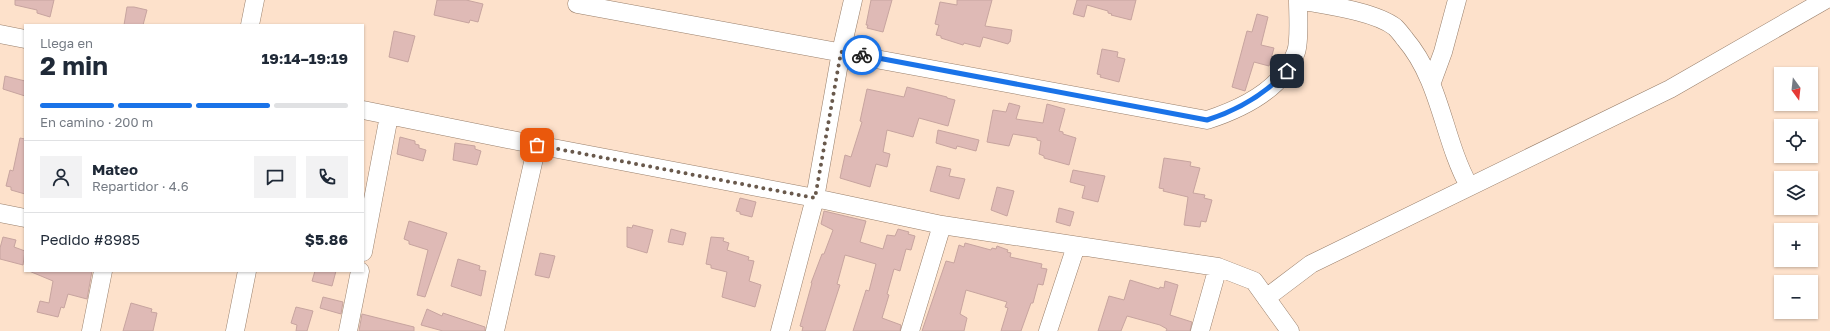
<!DOCTYPE html>
<html lang="es">
<meta charset="utf-8">
<style>
body{margin:0;font-family:"Golos Text",sans-serif;background:#f2f2f3;color:#1f2937;height:100vh;display:flex;flex-direction:column;font-size:15px;white-space:nowrap}
*{box-sizing:border-box;margin:0}
p{font-size:13px;color:#747a83}
.icon{flex:none;width:22px;height:22px;fill:none;stroke:currentColor;stroke-width:2;stroke-linecap:round;stroke-linejoin:round}
.map{position:relative;flex:1;overflow:hidden}
.sheet{position:absolute;left:24px;top:24px;width:340px;height:248px;display:flex;flex-direction:column;background:#fff;border-radius:0px;box-shadow:0 1px 3px #0004}
.sheet>*{flex:none}
.needle{width:26px;rotate:165deg}
.controls{position:absolute;left:1774px;top:67px;display:grid;gap:8px}
.controls a{display:grid;place-items:center;width:44px;height:44px;border-radius:0px;background:#fff;box-shadow:0 1px 3px #0004;font-size:20px}
.pin{position:absolute;display:grid;place-items:center;width:34px;height:34px;color:#fff;margin:-17px;border-radius:8px;box-shadow:0 2px 6px #0006}
.courier{position:absolute;display:grid;place-items:center;width:40px;height:40px;margin:-20px;border:3px solid #1a73e8;border-radius:50%;background:#fff;color:#222;box-shadow:0 1px 5px #0007}
.headline em{font-style:normal;font-weight:700}
.headline div{display:flex;flex-direction:column-reverse}
.headline{display:flex;align-items:center;justify-content:space-between;height:68px;padding:0 16px}
h1{font-size:26px;font-weight:700;line-height:30px}
.bar{display:grid;grid-template-columns:repeat(4,1fr);gap:6px 4px;align-content:center;height:48px;padding:0 16px}
.bar i{height:5px;border-radius:3px;background:#e0e1e3}
.bar .selected{background:#1a73e8}
.bar p{grid-column:span 4}
.line{display:flex;align-items:center;gap:10px;padding:0 16px;border-top:1px solid #e0e1e3}
.line div{flex:1}
.round{display:grid;place-items:center;flex:none;width:42px;height:42px;border-radius:0px;background:#f2f2f3}
.map>svg:first-child{display:block}
</style>
<div class="map">
<svg width="1830" height="331" viewBox="0 0 1830 331">
<rect width="100%" height="100%" fill="#fde1cb"/>
<path fill="#dfbab6" stroke="#c7a49f" d="M15,0H54L50,17L37,13V10L15,5Z
M437,0H466L483,4L478,22L470,20L469,23L434,15Z
M871,0H892L883,32L867,28L868,25H866Z
M957,0H992L985,26L1012,30L1010,42H1009L1008,44L983,37L980,47L964,43L963,45L941,38V36L936,35L939,25L935,24L940,2L957,5Z
M1077,0H1136L1131,20L1111,15L1112,14L1108,13V11L1087,5L1084,17L1073,14Z
M127,7H134L147,10L143,25H124Z
M1257,14L1268,17L1261,45L1274,48L1269,66L1254,62L1245,91L1232,87L1247,31L1252,32Z
M394,31L415,36L408,62L389,57Z
M1102,49L1118,52L1117,57L1125,59L1119,82L1100,77L1101,75L1097,74Z
M5,76L25,81V96L3,89Z
M907,87L947,97V98L955,100L948,126L919,118L913,137L887,130L883,152L890,154L887,167L876,164L870,187L840,178L845,155L851,157L862,122L860,121L867,89L904,97Z
M1009,103L1020,106L1016,119L1043,123L1047,104L1065,109L1059,131L1063,132V134L1076,138L1069,165L1044,158V156L1039,154L1041,141L1037,140V138L1013,134L1009,146L987,142L993,110L1006,112Z
M938,130L979,140L976,151L957,146L956,149L936,143Z
M400,137L415,141V144L419,145V148L426,150L423,161L397,154Z
M20,138L25,139V194L11,190V187L6,186L10,170L13,171Z
M455,143L475,146V149L481,151L477,165L453,160Z
M1164,158L1191,162L1190,166L1200,168L1193,193L1205,195L1204,198L1212,200L1206,222L1201,221L1200,227L1184,225L1188,197L1163,191L1164,189L1159,188Z
M937,166L951,169L949,176L965,179L959,199L930,191Z
M1073,170L1105,176L1098,202L1082,198L1085,186L1070,182Z
M997,187L1014,191L1007,216L991,210Z
M740,198L756,202L752,217L740,214V212L736,211Z
M1059,208L1074,212L1070,226L1056,222Z
M824,211L866,221L860,242L883,249L887,235L895,236L898,229L909,232L908,234L915,236L911,250L906,249L900,271L894,269L887,294L889,295L882,318L901,325L900,331H853L866,290L869,291L876,264L845,255L837,284L840,285L825,331H802L803,327L800,326L812,283H811L822,254H824L833,230L821,224Z
M409,221L447,233L425,297L417,295L428,250L409,244V241L404,239Z
M633,225L653,230L647,253L627,247V227L632,228Z
M671,229L686,233L683,245L668,242Z
M3,237L16,240L14,247L25,251L23,265L0,259V248Z
M711,237L724,238L723,241L729,243L727,250L749,257L748,260L754,261L749,281L761,285L755,307L722,297L727,272L711,268V265L706,264Z
M965,243L991,250L992,248L996,249L997,246L1008,250L1007,252L1011,253L1010,257L1042,264L1041,268L1047,269L1043,285L1038,284L1033,303H1031L1021,331H1001L1008,308L1005,307L1007,302L966,290L960,314L967,318L964,331H922L946,261L954,263L959,245L964,247Z
M540,253L555,256L549,278L535,275Z
M458,259L480,266L479,270L486,271L481,296L451,286Z
M29,271H92L87,299L68,294L64,308L61,307L58,317L37,312L40,301L49,303L53,281Z
M315,271H336L332,286L312,281Z
M1130,280L1159,289L1160,287L1164,288L1165,281L1178,285L1170,315L1192,322L1190,331H1166L1167,329L1160,325L1127,316L1121,331H1098L1109,296L1124,300Z
M323,297L343,302L341,314L320,308Z
M131,303L152,309L151,312L157,313L153,331H123Z
M296,307L313,311L307,331H296L297,325L291,323Z
M427,309L442,316L443,313L485,327V331H443L421,325Z
M362,314L414,327V331H359Z"/>
<g fill="none" stroke-linecap="round" stroke-linejoin="round">
<defs>
<path id="minor" d="M577,4L1207,120C1241,109 1283,89 1296,52C1300,41 1298,13 1298,0C1324,5 1374,11 1395,27C1398,30 1402,35 1405,39C1441,81 1443,139 1469,186
M250,25L255,0
M0,34L25,39
M1432,82L1443,52L1457,0
M363,110L537,145L815,198L942,225L1218,267L1254,281L1290,331
M0,213L25,218
M363,252L389,116
M1266,298L1311,264L1670,89L1825,0
M91,331L103,271
M235,331L247,271
M348,331L360,271
M495,331L537,145
M780,331L815,198L841,52L853,0
M910,331L942,225
M1048,331L1076,246
M1200,331L1218,267"/>
</defs>
<use href="#minor" stroke="#987f6b" stroke-width="19"/>
<use href="#minor" stroke="#fff" stroke-width="18"/>
</g>
<g fill="none" stroke-linecap="round" stroke-linejoin="round">
<path stroke="#69594c" stroke-width="4" stroke-dasharray="0 7.2" d="M537,145L815,198L841,52L862,55"/>
<path stroke="#1a73e8" stroke-width="5" d="M862,55L1207,120C1238,110 1264,95 1287,71"/>
</g>
</svg>
<div class="controls">
<a><svg class="needle" viewBox="-14 -14 28 28"><path d="M0-13l5 13h-10z" fill="#e53935"/><path d="M0 13l5-13h-10z" fill="#747a83"/></svg></a>
<a><svg class="icon" aria-label="locate" viewBox="0 0 24 24"><circle cx="12" cy="12" r="6"/><path d="M12 2v4M12 18v4M2 12h4M18 12h4"/></svg></a>
<a><svg class="icon" aria-label="layers" viewBox="0 0 24 24"><path d="M12 4l9 5-9 5-9-5zM3 14l9 5 9-5"/></svg></a>
<a>+</a>
<a>−</a>
</div>
<div class="pin" style="left:537px;top:145px;background:#ea580c"><svg class="icon" aria-label="bag" viewBox="0 0 24 24"><path d="M5 8h14l-1 12H6zM9 8a3 3 0 0 1 6 0"/></svg></div>
<div class="pin" style="left:1287px;top:71px;background:#1f2937"><svg class="icon" aria-label="home" viewBox="0 0 24 24"><path d="M3 11l9-7 9 7M6 9v11h12V9"/></svg></div>
<div class="courier" style="left:862px;top:55px"><svg class="icon" aria-label="bike" viewBox="0 0 24 24"><circle cx="6" cy="16" r="4"/><circle cx="18" cy="16" r="4"/><path d="M6 16l4-8h5l3 8M10 8l3 8H6M13 5h3"/></svg></div>
<section class="sheet">
<div class="headline"><div><h1>2 min</h1><p>Llega en</p></div><em>19:14–19:19</em></div>
<div class="bar"><i class="selected"></i><i class="selected"></i><i class="selected"></i><i></i><p>En camino · 200 m</p></div>
<div class="line" style="height:72px"><a class="round"><svg class="icon" aria-label="person" viewBox="0 0 24 24"><circle cx="12" cy="8" r="4"/><path d="M4 21q1-7 8-7t8 7"/></svg></a><div><b>Mateo</b><p>Repartidor · 4.6</p></div><a class="round"><svg class="icon" aria-label="chat" viewBox="0 0 24 24"><path d="M4 5h16v11H9l-5 4z"/></svg></a><a class="round"><svg class="icon" aria-label="phone" viewBox="0 0 24 24"><path d="M5 4h4l2 5-3 2q2 4 5 5l2-3 5 2v4C11 20 4 13 5 4z"/></svg></a></div>
<div class="line" style="height:52px"><div>Pedido #8985</div><b>$5.86</b></div>
</section>
</div>
